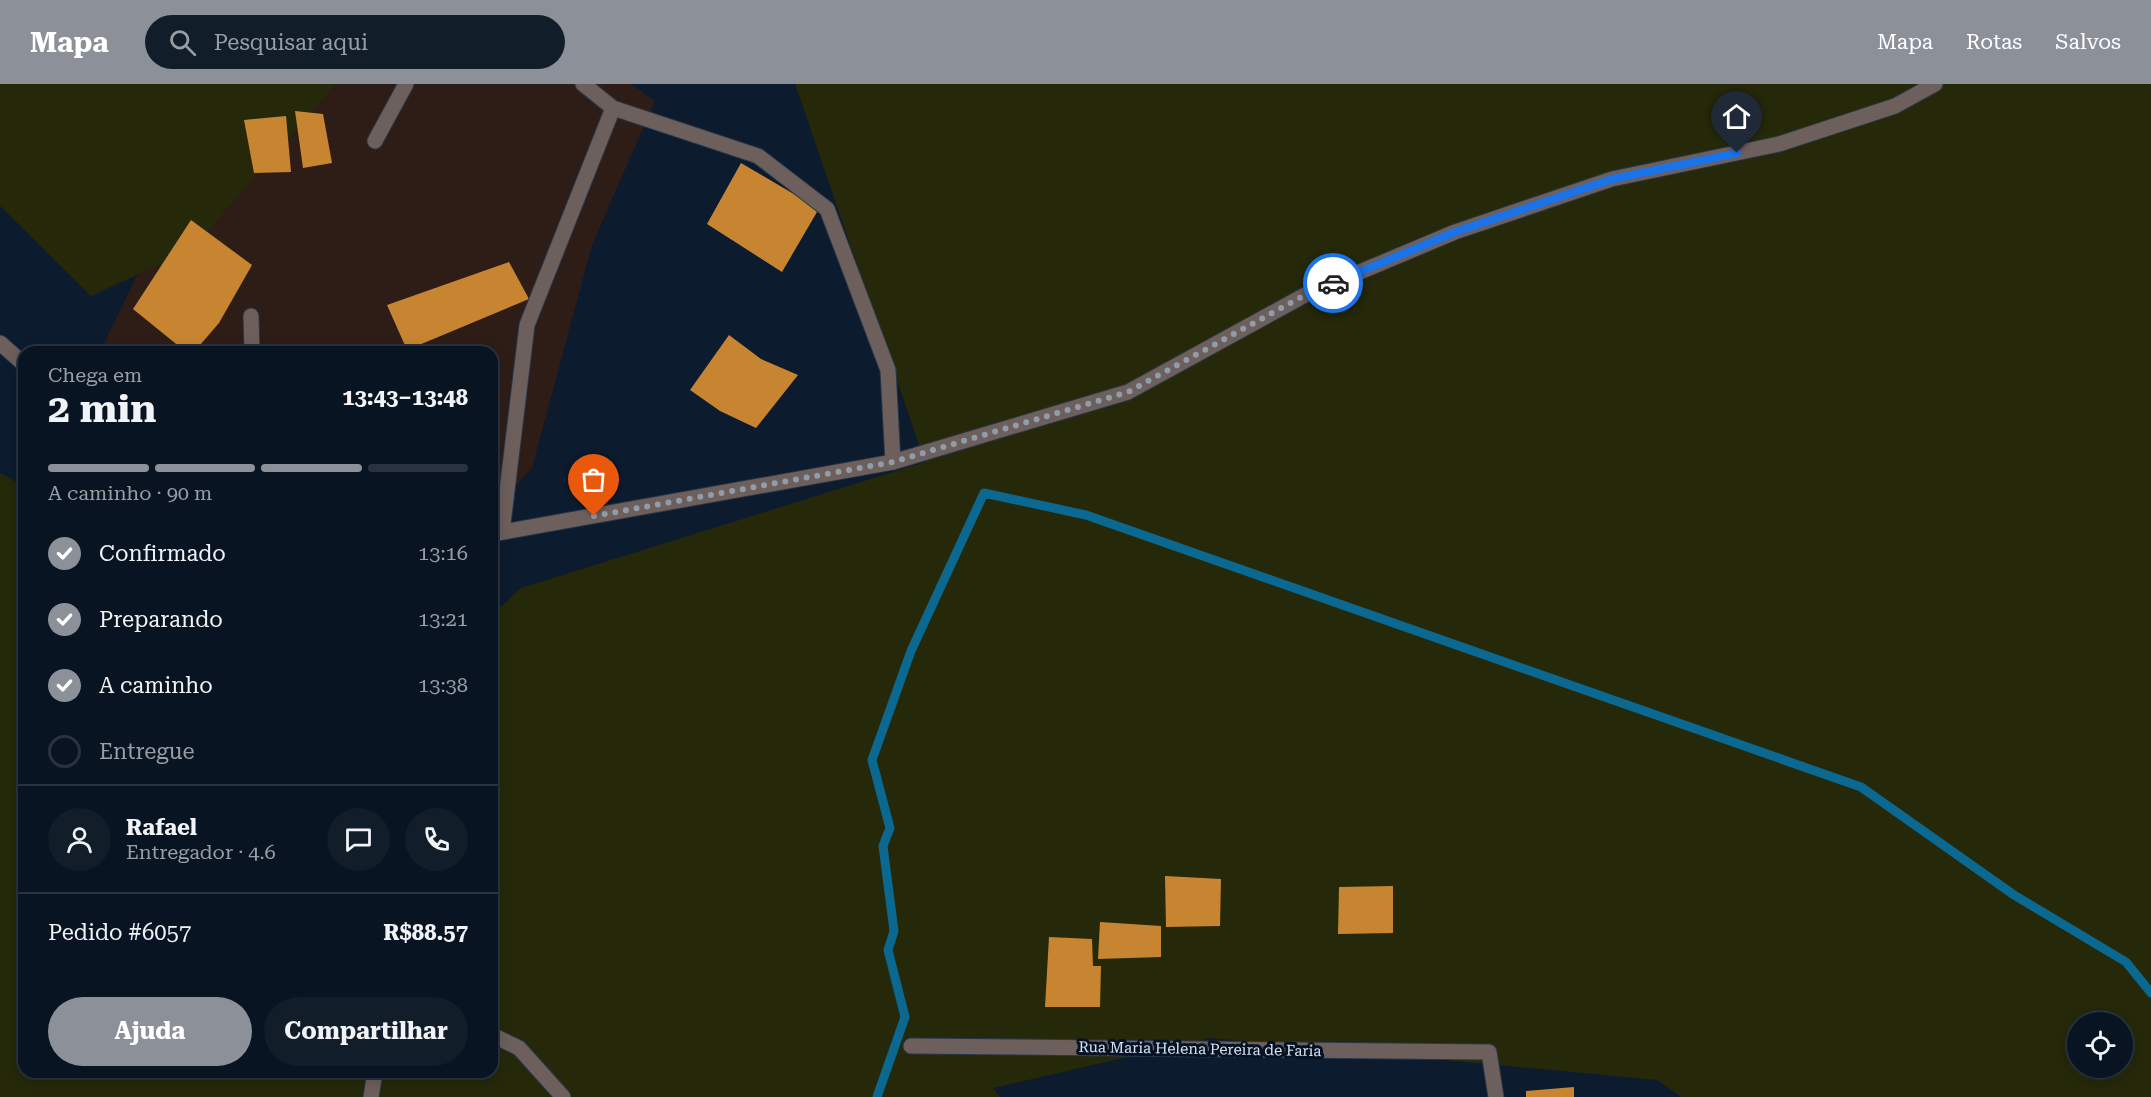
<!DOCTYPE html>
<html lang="pt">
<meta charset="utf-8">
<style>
body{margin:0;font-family:"Roboto Serif",serif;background:#121d2a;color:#f1f3f6;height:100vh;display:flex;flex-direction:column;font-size:22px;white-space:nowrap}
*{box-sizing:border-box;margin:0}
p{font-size:20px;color:#999ea5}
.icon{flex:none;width:33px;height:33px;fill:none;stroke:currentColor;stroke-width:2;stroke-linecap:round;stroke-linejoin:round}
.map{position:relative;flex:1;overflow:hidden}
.panel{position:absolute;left:18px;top:262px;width:480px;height:732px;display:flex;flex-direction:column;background:#091422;border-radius:18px;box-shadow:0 3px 15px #0003,0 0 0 2px #293340}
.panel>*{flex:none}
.buttons{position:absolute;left:2067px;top:928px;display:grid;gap:12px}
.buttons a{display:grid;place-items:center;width:66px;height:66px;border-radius:50%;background:#091422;box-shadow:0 3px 15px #0003,0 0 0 2px #293340;font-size:30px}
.pin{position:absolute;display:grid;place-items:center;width:51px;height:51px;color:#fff;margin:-62px -26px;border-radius:50% 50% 50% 0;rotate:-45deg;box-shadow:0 0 6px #0007}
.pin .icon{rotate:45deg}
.courier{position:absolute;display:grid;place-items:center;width:60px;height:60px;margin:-30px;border:4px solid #1a73e8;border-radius:50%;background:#fff;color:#222;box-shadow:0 2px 8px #0007}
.summary em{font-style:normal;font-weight:700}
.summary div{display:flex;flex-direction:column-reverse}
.summary{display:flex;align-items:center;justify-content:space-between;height:102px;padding:0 30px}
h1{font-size:39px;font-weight:700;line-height:45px}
.bar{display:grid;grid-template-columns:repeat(4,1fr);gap:9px 6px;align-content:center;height:72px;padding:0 30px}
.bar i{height:8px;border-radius:4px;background:#293340}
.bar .on{background:#8c9099}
.bar p{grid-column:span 4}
.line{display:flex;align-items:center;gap:15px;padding:0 30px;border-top:2px solid #293340}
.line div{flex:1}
.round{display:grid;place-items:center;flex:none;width:63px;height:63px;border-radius:32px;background:#121d2a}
ol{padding:0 30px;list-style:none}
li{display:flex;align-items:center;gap:18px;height:66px}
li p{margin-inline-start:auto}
li .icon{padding:6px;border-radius:50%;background:#8c9099;color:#fff;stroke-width:4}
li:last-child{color:#999ea5}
li i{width:33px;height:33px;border:3px solid #293340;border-radius:50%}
.primary-button{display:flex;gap:12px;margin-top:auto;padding:12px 30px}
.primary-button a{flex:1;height:69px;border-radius:36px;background:#8c9099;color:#fff;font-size:24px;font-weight:700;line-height:69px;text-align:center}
.primary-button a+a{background:#121d2a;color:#f1f3f6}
header{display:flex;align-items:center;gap:36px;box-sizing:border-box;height:84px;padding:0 30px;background:#8c9099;color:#fff}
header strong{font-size:28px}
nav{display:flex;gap:33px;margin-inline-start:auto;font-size:21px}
.search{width:420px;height:54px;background:#121d2a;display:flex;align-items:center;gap:15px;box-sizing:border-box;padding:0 21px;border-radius:33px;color:#999ea5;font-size:22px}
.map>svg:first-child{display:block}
</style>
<header>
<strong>Mapa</strong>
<div class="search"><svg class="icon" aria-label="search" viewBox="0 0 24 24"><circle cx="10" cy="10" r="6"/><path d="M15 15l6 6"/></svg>Pesquisar aqui</div>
<nav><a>Mapa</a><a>Rotas</a><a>Salvos</a></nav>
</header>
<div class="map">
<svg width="2151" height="1013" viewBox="0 0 2151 1013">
<rect width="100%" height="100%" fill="#0c1b2e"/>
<path fill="#2e1d17" d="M313,0H631L655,17L592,161L532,384L492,427V268H100L177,108Z"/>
<path fill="#25290a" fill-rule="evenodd" d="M0,0H336L191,166L91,212L0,122Z
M795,0H2151V1013H1681L1657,996L1210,954L993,1004L1000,1013H0V389L24,402V988H492V531L521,504L925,378ZM2078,939H2122V984H2078Z"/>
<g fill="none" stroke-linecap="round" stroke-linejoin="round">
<path stroke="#0a6891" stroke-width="9" d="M877,1013L905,933L888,866L894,847L883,762L890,744L872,676L911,567L984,409L1086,431L1861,703L2014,811L2126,878L2151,909"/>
</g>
<path fill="#c88531" d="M295,27L323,30L332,79L303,84Z
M286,32L291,88L254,89L244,36Z
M741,79L809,119L817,128L782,188L707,140Z
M191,136L252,181L219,239L194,268H186L133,225Z
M509,178L529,215L407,266L387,221Z
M729,251L761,275L798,291L756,344L720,327L690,306Z
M338,262L339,268H289V267Z
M1165,792L1221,795L1220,842L1166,843Z
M1393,802V849L1338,850L1339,803Z
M1100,838L1161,842V873L1098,875Z
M1049,853L1092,855L1093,882H1101L1100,923H1045Z
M1574,1003V1013H1526V1007Z"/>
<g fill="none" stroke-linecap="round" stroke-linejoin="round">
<defs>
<path id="minor" d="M613,24L758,72L827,125L888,286L893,378
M375,57L406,0
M251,232L252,268
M0,259L24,280
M502,448L527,241L613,24L583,0
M492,450L893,378L1128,308L1305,211L1455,148L1612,95L1779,60L1895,22L1935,0
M492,951L519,964L563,1013
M911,962L1489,968L1496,1013
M371,1013L375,988"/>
</defs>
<use href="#minor" stroke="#293749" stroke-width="17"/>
<use href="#minor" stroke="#6d5f5c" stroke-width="15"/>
</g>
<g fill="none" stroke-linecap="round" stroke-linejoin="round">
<path stroke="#919cab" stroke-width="6" stroke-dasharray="0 10.8" d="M594,432L893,378L1128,308L1305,211L1333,199"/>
<path stroke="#1a73e8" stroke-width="8" d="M1333,199L1455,148L1612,95L1737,69"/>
</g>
<g text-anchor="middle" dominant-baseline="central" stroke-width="6" stroke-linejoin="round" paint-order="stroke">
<g font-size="15" fill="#d8e2ef" stroke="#041224">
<text transform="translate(1200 965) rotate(1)">Rua Maria Helena Pereira de Faria</text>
</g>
</g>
</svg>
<div class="buttons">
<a><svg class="icon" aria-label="locate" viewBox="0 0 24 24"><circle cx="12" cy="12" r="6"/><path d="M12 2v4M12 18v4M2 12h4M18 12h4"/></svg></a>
</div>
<div class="pin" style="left:594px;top:432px;background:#ea580c"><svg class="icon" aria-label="bag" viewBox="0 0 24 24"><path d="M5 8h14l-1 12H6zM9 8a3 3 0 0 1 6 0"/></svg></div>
<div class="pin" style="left:1737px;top:69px;background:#1f2937"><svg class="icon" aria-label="home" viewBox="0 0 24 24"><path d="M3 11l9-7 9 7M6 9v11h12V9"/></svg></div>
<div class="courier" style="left:1333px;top:199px"><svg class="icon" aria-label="car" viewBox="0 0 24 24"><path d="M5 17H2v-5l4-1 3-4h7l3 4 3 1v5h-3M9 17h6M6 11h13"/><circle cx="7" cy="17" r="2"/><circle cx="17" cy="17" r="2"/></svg></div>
<section class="panel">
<div class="summary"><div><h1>2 min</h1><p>Chega em</p></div><em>13:43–13:48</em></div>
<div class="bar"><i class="on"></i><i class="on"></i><i class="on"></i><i></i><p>A caminho · 90 m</p></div>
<ol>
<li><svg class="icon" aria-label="check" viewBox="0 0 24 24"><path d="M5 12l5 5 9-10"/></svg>Confirmado<p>13:16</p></li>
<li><svg class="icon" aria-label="check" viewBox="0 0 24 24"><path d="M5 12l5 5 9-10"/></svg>Preparando<p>13:21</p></li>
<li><svg class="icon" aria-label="check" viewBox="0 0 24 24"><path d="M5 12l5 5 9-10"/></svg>A caminho<p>13:38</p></li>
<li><i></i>Entregue</li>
</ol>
<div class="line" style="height:108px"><a class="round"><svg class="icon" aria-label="person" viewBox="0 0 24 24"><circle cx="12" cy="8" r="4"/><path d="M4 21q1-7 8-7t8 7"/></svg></a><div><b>Rafael</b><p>Entregador · 4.6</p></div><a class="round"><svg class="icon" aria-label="chat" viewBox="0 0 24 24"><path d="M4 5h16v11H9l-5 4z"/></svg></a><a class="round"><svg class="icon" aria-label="phone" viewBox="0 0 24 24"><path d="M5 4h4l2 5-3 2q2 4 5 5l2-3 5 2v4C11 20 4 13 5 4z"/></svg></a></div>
<div class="line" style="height:78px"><div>Pedido #6057</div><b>R$88.57</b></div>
<div class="primary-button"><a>Ajuda</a><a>Compartilhar</a></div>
</section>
</div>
